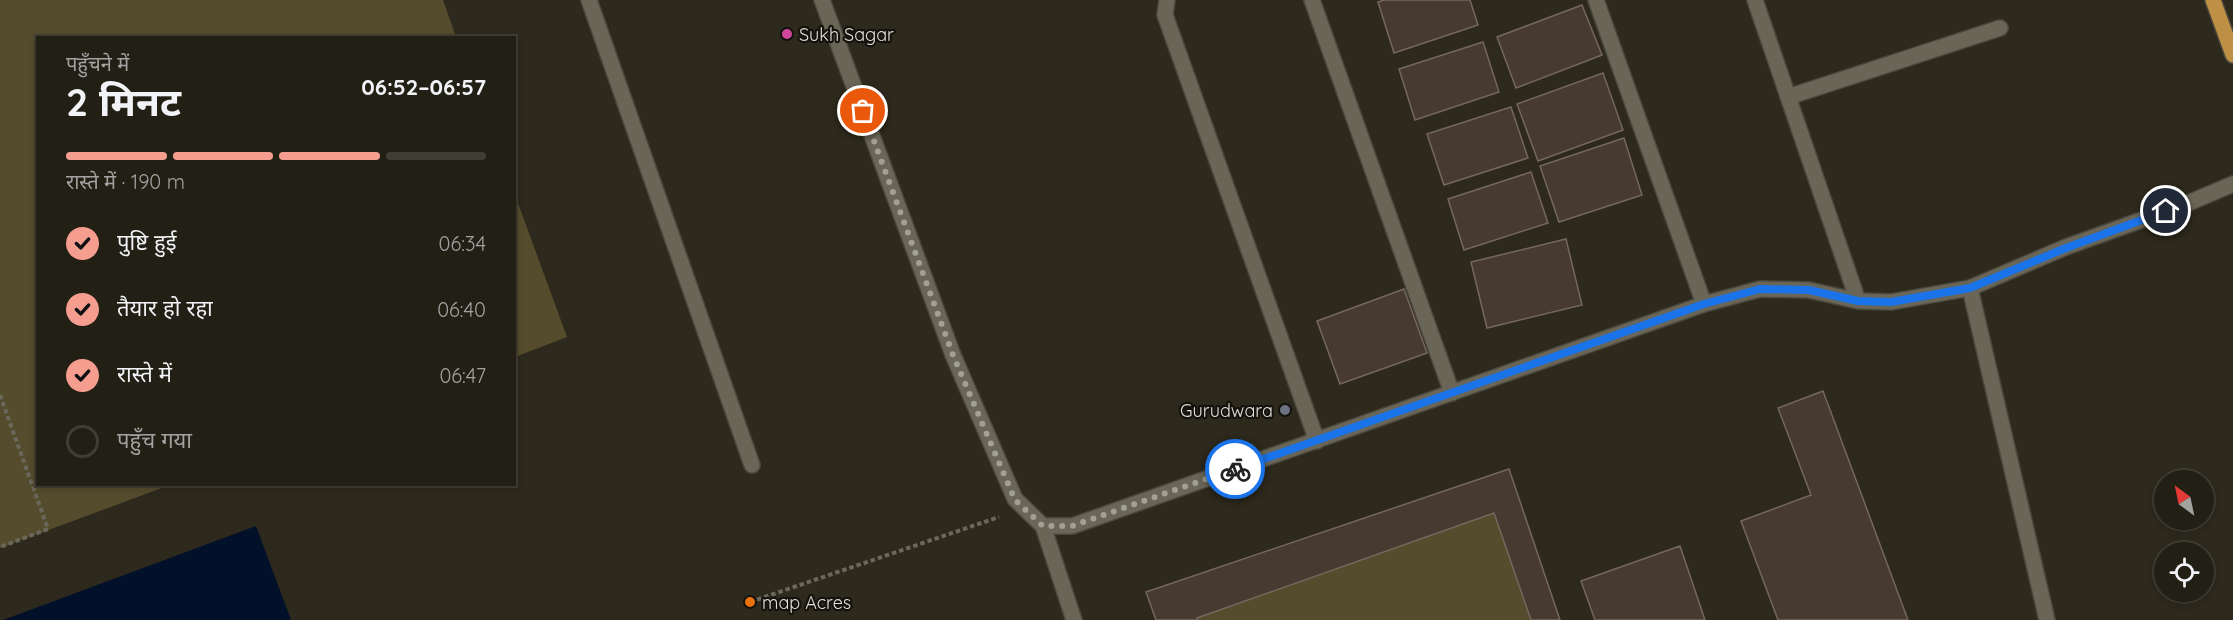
<!DOCTYPE html>
<html lang="hi">
<meta charset="utf-8">
<style>
body{margin:0;font-family:Quicksand,"Noto Sans Devanagari",sans-serif;background:#2a271e;color:#f1f3f6;height:100vh;display:flex;flex-direction:column;font-size:22px;white-space:nowrap}
*{box-sizing:border-box;margin:0}
p{font-size:20px;color:#a2a2a0}
.icon{flex:none;width:33px;height:33px;fill:none;stroke:currentColor;stroke-width:2;stroke-linecap:round;stroke-linejoin:round}
.map{position:relative;flex:1;overflow:hidden}
.drawer{position:absolute;left:36px;top:36px;width:480px;height:450px;display:flex;flex-direction:column;background:#221f15;border-radius:0px;box-shadow:0 3px 9px #0003,0 0 0 2px #3f3d34}
.drawer>*{flex:none}
.needle{width:39px;rotate:327deg}
.buttons{position:absolute;left:2154px;top:470px;display:grid;gap:12px}
.buttons a{display:grid;place-items:center;width:60px;height:60px;border-radius:50%;background:#221f15;box-shadow:0 3px 9px #0003,0 0 0 2px #3f3d34;font-size:30px}
.pin{position:absolute;display:grid;place-items:center;width:51px;height:51px;color:#fff;margin:-26px;border:3px solid #fff;border-radius:50%;box-shadow:0 2px 6px #0007}
.courier{position:absolute;display:grid;place-items:center;width:60px;height:60px;margin:-30px;border:4px solid #1a73e8;border-radius:50%;background:#fff;color:#222;box-shadow:0 2px 8px #0007}
.overview em{font-style:normal;font-weight:700}
.overview div{display:flex;flex-direction:column-reverse}
.overview{display:flex;align-items:center;justify-content:space-between;height:102px;padding:0 30px}
h1{font-size:39px;font-weight:700;line-height:45px}
.bar{display:grid;grid-template-columns:repeat(4,1fr);gap:9px 6px;align-content:center;height:72px;padding:0 30px}
.bar i{height:8px;border-radius:4px;background:#3f3d34}
.bar .selected{background:#f59d8f}
.bar p{grid-column:span 4}
ol{padding:0 30px;list-style:none}
li{display:flex;align-items:center;gap:18px;height:66px}
li p{margin-inline-start:auto}
li .icon{padding:6px;border-radius:50%;background:#f59d8f;color:#111;stroke-width:4}
li:last-child{color:#a2a2a0}
li i{width:33px;height:33px;border:3px solid #3f3d34;border-radius:50%}
.map>svg:first-child{display:block}
</style>
<div class="map">
<svg width="2233" height="620" viewBox="0 0 2233 620">
<rect width="100%" height="100%" fill="#2d291c"/>
<path fill="#554c2d" d="M0,0H443L456,37L38,38V484L170,485L0,548Z
M515,195L567,337L515,357H514Z
M1494,513L1531,620H1198L1197,618Z"/>
<path fill="#03102a" d="M256,526L291,620H3Z"/>
<path fill="#463a31" stroke="#76675e" stroke-width="1.5" d="M1384,0H1470L1478,25L1394,53L1378,2Z
M1582,5L1602,55L1516,88L1497,37Z
M1483,42L1499,92L1415,120L1399,69Z
M1603,73L1623,130L1538,161L1517,104Z
M1511,107L1528,158L1444,185L1427,134Z
M1624,138L1642,195L1559,222L1540,166Z
M1531,172L1548,223L1464,250L1448,199Z
M1566,239L1582,305L1487,328L1471,262Z
M1404,289L1427,353L1340,384L1317,321Z
M1823,391L1908,620H1778L1741,521L1811,495L1778,408Z
M1509,469L1560,620H1531L1494,513L1197,618L1198,620H1156L1146,592Z
M1680,546L1705,620H1595L1581,581Z"/>
<g fill="none" stroke-linecap="round" stroke-linejoin="round">
<defs>
<path id="minor" d="M589,0L752,465
M822,0L953,355L1015,499L1043,526H1072L1704,304L1760,289L1809,290L1858,301L1891,302L1970,288L2066,247L2186,204L2233,184
M1167,0L1165,15L1317,441
M1312,0L1452,393
M1596,0L1704,304
M1755,0L1858,301
M1788,97L2000,28
M1970,288L2047,620
M1043,526L1074,620"/>
<path id="major" d="M2213,0L2233,55"/>
</defs>
<use href="#minor" stroke="#4a473c" stroke-width="18"/>
<use href="#major" stroke="#4a473c" stroke-width="18"/>
<path stroke="#6a675b" stroke-width="4" stroke-dasharray="4.5 3" stroke-linecap="butt" d="M0,395L48,529L0,547
M750,602L999,517"/>
<use href="#minor" stroke="#6a6657" stroke-width="15"/>
<use href="#major" stroke="#be9045" stroke-width="15"/>
</g>
<g fill="none" stroke-linecap="round" stroke-linejoin="round">
<path stroke="#a29f95" stroke-width="6" stroke-dasharray="0 10.8" d="M863,111L953,355L1015,500L1043,526H1072L1235,469"/>
<path stroke="#1a73e8" stroke-width="8" d="M1235,469L1704,304L1760,289L1809,290L1858,301L1891,302L1970,288L2066,248L2166,211"/>
</g>
<circle fill="#d1479c" stroke="#14120c" stroke-width="2" cx="787" cy="34" r="6"/>
<circle fill="#6b7280" stroke="#14120c" stroke-width="2" cx="1285" cy="410" r="6"/>
<circle fill="#e8710a" stroke="#14120c" stroke-width="2" cx="750" cy="602" r="6"/>
<g text-anchor="middle" dominant-baseline="central" stroke-width="4.5" stroke-linejoin="round" paint-order="stroke">
<g font-size="18" fill="#e1dfd6" stroke="#14120c" text-anchor="start">
<text x="799" y="34">Sukh Sagar</text>
<text x="1273" y="410" text-anchor="end">Gurudwara</text>
<text x="762" y="602">map Acres</text>
</g>
</g>
</svg>
<div class="buttons">
<a><svg class="needle" viewBox="-14 -14 28 28"><path d="M0-13l5 13h-10z" fill="#e53935"/><path d="M0 13l5-13h-10z" fill="#a2a2a0"/></svg></a>
<a><svg class="icon" aria-label="locate" viewBox="0 0 24 24"><circle cx="12" cy="12" r="6"/><path d="M12 2v4M12 18v4M2 12h4M18 12h4"/></svg></a>
</div>
<div class="pin" style="left:863px;top:111px;background:#ea580c"><svg class="icon" aria-label="bag" viewBox="0 0 24 24"><path d="M5 8h14l-1 12H6zM9 8a3 3 0 0 1 6 0"/></svg></div>
<div class="pin" style="left:2166px;top:211px;background:#1f2937"><svg class="icon" aria-label="home" viewBox="0 0 24 24"><path d="M3 11l9-7 9 7M6 9v11h12V9"/></svg></div>
<div class="courier" style="left:1235px;top:469px"><svg class="icon" aria-label="bike" viewBox="0 0 24 24"><circle cx="6" cy="16" r="4"/><circle cx="18" cy="16" r="4"/><path d="M6 16l4-8h5l3 8M10 8l3 8H6M13 5h3"/></svg></div>
<section class="drawer">
<div class="overview"><div><h1>2 मिनट</h1><p>पहुँचने में</p></div><em>06:52–06:57</em></div>
<div class="bar"><i class="selected"></i><i class="selected"></i><i class="selected"></i><i></i><p>रास्ते में · 190 m</p></div>
<ol>
<li><svg class="icon" aria-label="check" viewBox="0 0 24 24"><path d="M5 12l5 5 9-10"/></svg>पुष्टि हुई<p>06:34</p></li>
<li><svg class="icon" aria-label="check" viewBox="0 0 24 24"><path d="M5 12l5 5 9-10"/></svg>तैयार हो रहा<p>06:40</p></li>
<li><svg class="icon" aria-label="check" viewBox="0 0 24 24"><path d="M5 12l5 5 9-10"/></svg>रास्ते में<p>06:47</p></li>
<li><i></i>पहुँच गया</li>
</ol>
</section>
</div>
